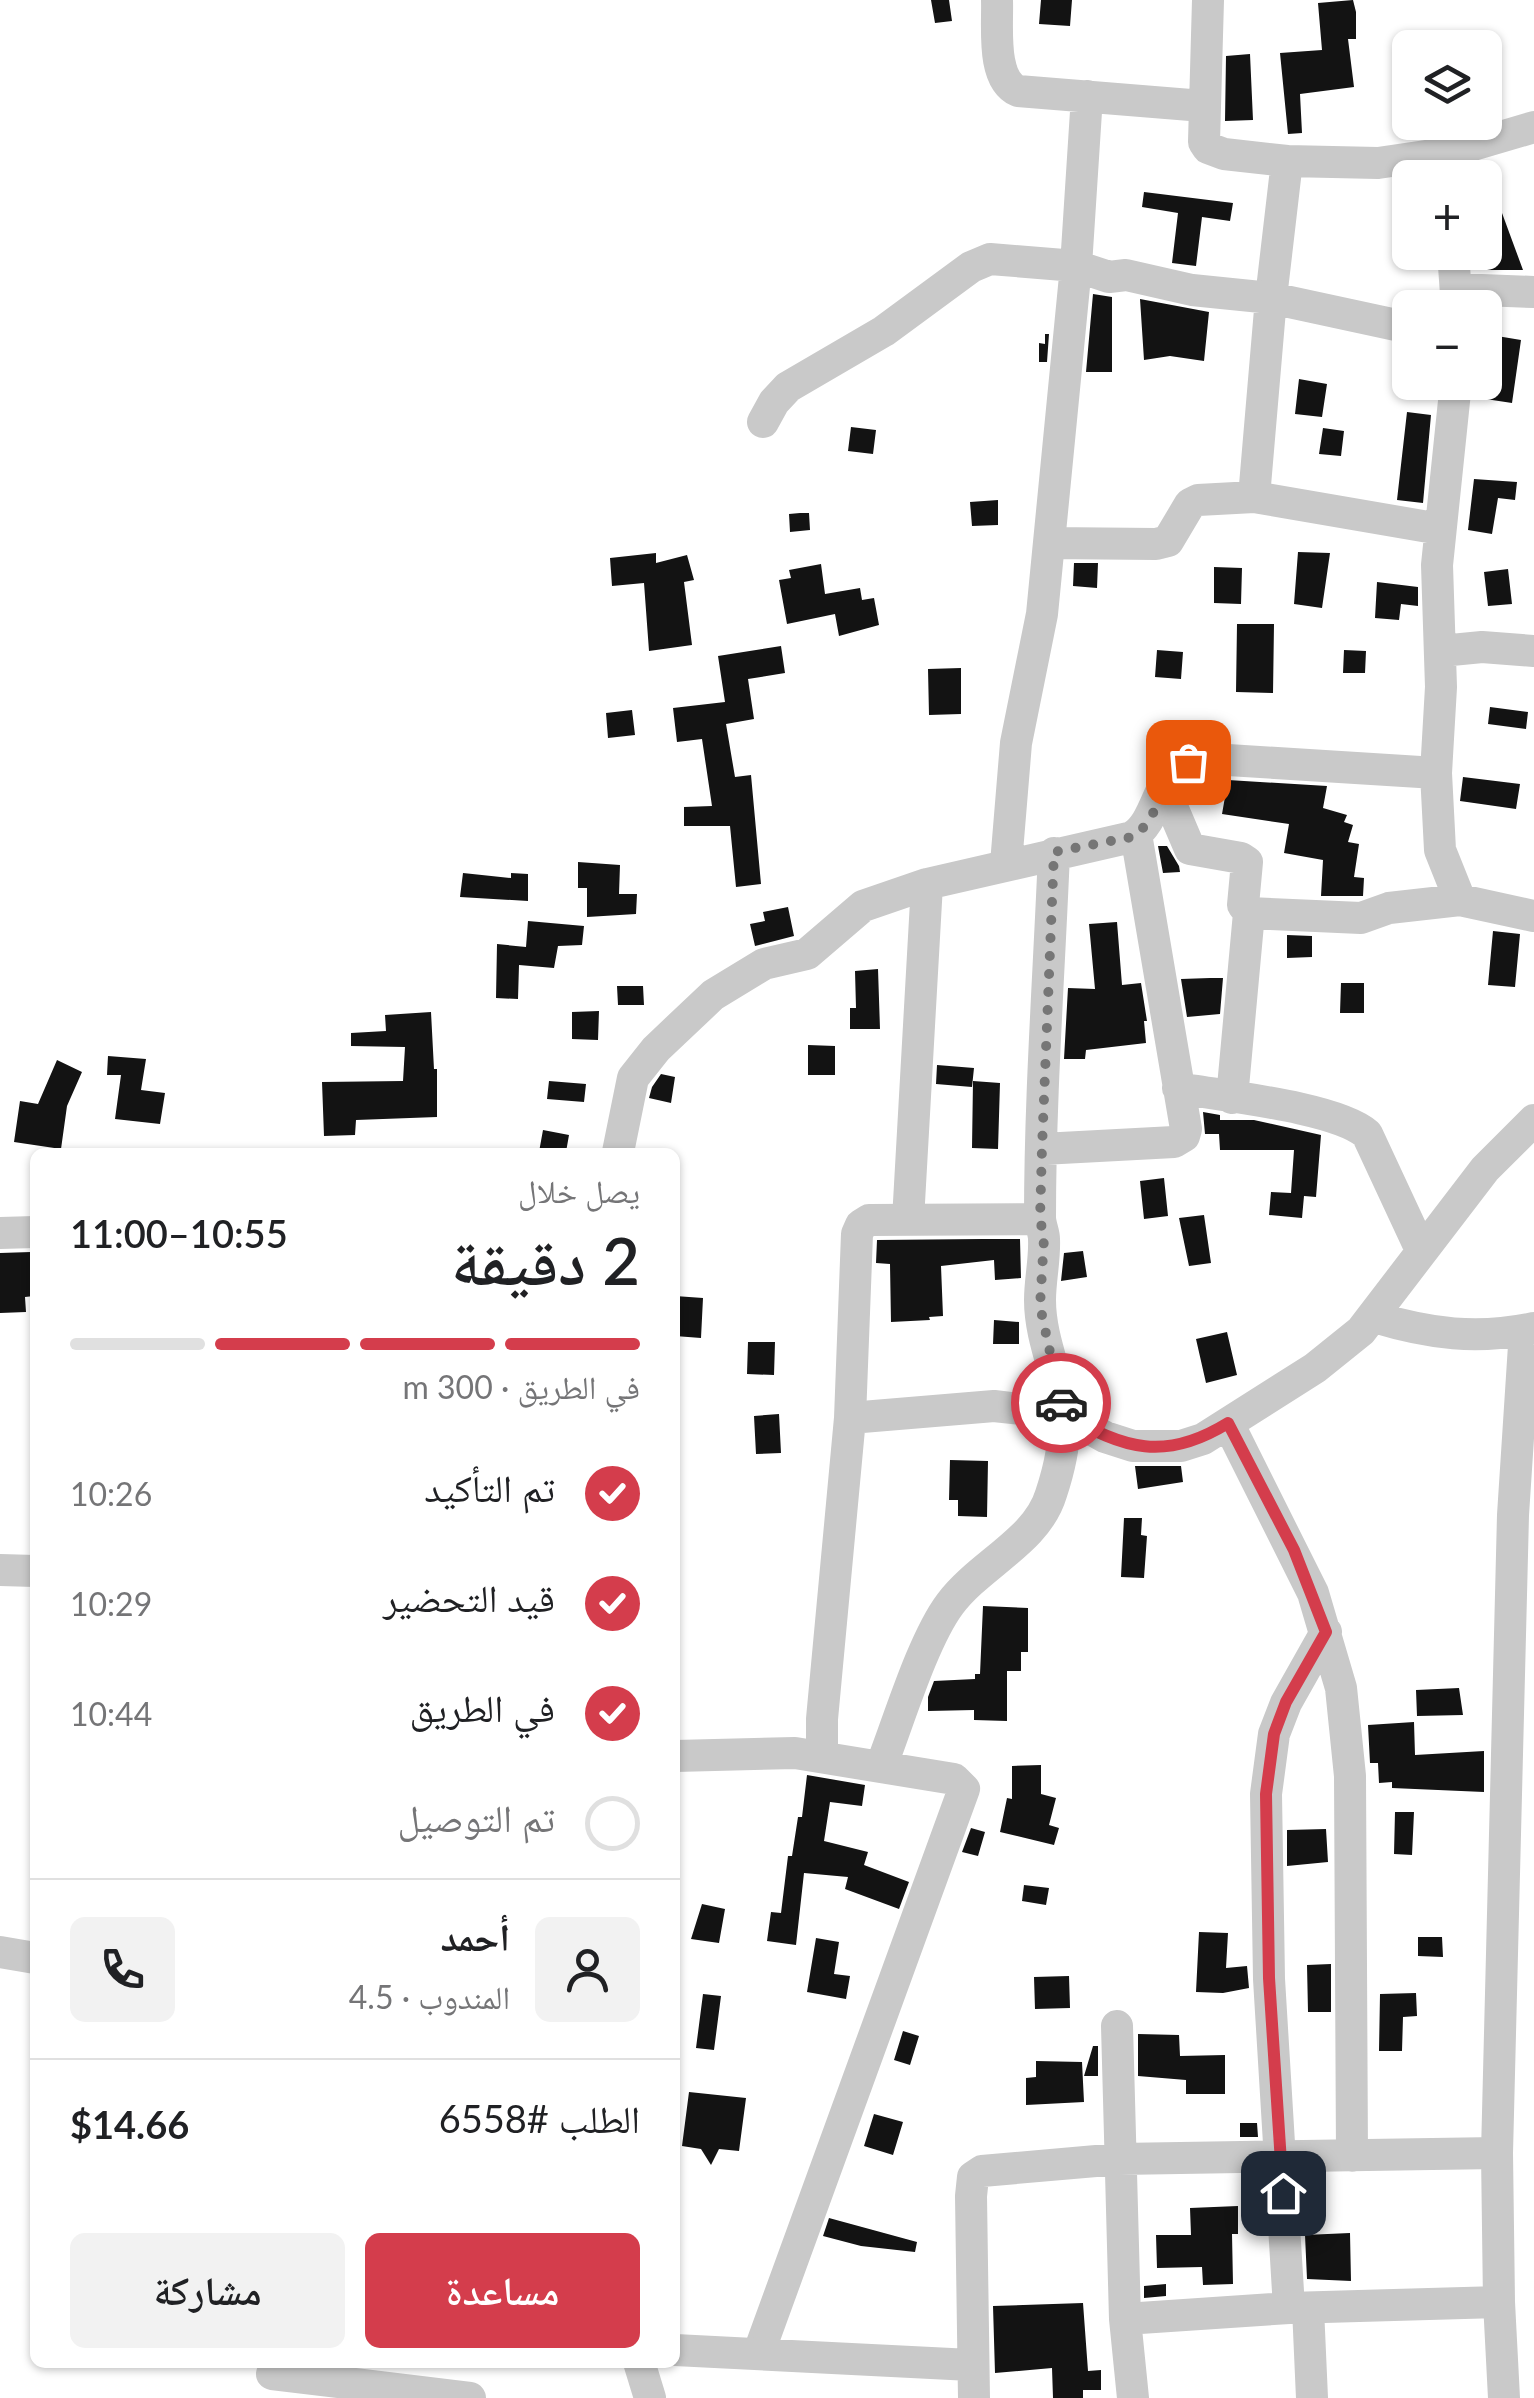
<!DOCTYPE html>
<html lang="ar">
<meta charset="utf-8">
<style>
body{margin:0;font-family:Lato,"Noto Naskh Arabic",sans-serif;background:#f2f2f2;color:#202124;direction:rtl;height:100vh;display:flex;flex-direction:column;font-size:38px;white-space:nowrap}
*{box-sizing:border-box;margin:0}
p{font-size:32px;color:#757577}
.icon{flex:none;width:55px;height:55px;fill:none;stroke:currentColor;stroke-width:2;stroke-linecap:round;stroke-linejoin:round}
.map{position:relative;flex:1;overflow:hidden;direction:ltr}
.sheet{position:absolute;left:30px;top:1148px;width:650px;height:1220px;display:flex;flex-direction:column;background:#fff;border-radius:15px;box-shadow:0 2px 8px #0004;direction:rtl}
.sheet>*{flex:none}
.tools{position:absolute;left:1392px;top:30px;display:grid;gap:20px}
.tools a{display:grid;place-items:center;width:110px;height:110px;border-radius:15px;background:#fff;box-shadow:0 2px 8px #0004;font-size:50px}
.pin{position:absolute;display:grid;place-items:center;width:85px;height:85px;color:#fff;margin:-42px;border-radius:20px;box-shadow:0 5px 15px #0006}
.courier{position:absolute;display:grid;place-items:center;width:100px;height:100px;margin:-50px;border:8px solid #d43d4c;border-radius:50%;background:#fff;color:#222;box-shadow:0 2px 12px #0007}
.head em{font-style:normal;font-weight:600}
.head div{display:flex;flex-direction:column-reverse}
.head{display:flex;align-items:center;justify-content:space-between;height:170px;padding:0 40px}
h1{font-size:65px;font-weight:600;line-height:75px}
.bar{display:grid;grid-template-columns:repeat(4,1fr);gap:15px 10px;align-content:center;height:120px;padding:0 40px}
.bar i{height:12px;border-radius:8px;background:#e0e0e0}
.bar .on{background:#d43d4c}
.bar p{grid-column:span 4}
.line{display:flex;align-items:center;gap:25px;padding:0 40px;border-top:2px solid #e0e0e0}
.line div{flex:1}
.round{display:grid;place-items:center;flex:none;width:105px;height:105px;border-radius:15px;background:#f2f2f2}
ol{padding:0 40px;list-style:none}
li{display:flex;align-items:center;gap:30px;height:110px}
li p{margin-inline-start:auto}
li .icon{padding:10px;border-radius:50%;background:#d43d4c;color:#fff;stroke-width:4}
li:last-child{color:#757577}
li i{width:55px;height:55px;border:5px solid #e0e0e0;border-radius:50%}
.button{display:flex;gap:20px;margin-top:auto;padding:20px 40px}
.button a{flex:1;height:115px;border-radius:15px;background:#d43d4c;color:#fff;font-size:40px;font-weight:600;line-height:115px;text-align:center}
.button a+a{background:#f2f2f2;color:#202124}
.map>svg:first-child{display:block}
</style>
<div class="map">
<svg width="1534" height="2398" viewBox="0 0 1534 2398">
<rect width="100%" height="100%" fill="#fff"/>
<path fill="#131313" d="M931,0H949L952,21L935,23Z
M1041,0H1072L1070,26L1039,24Z
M1353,0L1356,12V39H1348L1354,87L1300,94L1302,133L1288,134L1280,53L1322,50L1318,3Z
M1250,54L1253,120L1225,121L1226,56Z
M1144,192L1233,203L1230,221L1202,217L1196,266L1172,263L1178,213L1142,207Z
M1502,213L1523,270H1474L1473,252H1485V220Z
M1093,294L1112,297V372H1086Z
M1140,299L1209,312L1204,361L1170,356L1144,360Z
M1045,334H1049L1047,362H1039V343L1045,344Z
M1485,334L1521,340L1512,403L1479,398L1481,382H1485Z
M1299,379L1327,384L1322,417L1295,414Z
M1407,412L1431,415L1423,503L1397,500Z
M851,427L876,430L873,454L848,451Z
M1323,428L1344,431L1341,456L1319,454Z
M1474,479L1517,482L1515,500L1498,498L1492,534L1468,530Z
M998,500V525L972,526L970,502Z
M800,513H809L810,530L790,532L789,514Z
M1298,552L1330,553L1322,608L1294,604Z
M656,553V563L687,555L694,580L684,582L692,645L649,651L644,583L612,586L610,558Z
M1074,563H1098L1097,588L1073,586Z
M821,564L825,594L860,588L862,600L874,598L879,625L839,636L835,614L787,624L779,580L791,578L789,570Z
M1214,567L1242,568L1241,604L1214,603Z
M1508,569L1512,604L1488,606L1484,572Z
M1377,582L1418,587V606L1401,604L1399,620L1375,618Z
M1237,624H1274L1273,693L1236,692Z
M781,646L785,673L748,679L754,719L726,724L735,777L751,775L761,884L736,887L730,826H684V807L712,806L702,739L677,742L673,708L725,702L718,656Z
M1157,650L1183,652L1181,679L1155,677Z
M1344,650L1366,651L1365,673H1343Z
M961,668V714L929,715L928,669Z
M1490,707L1528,712L1526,729L1488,724Z
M632,710L635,735L608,738L606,713Z
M1463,777L1520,784L1516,809L1460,801Z
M1228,780L1327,786L1323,808L1347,815L1344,822L1353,825L1348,842L1359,844L1354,877L1364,878L1363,896H1321L1323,860L1284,853L1289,824L1222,814Z
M1158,846H1167L1179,866L1180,872L1163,873Z
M578,862L620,865L619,894H637L636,914L587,917V888H578Z
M463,873L511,878V873L528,874V901L460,897Z
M788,907L794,936L755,946L750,924L765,921L763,912Z
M528,921L584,926L582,945L558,946L554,968L519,965L518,999L496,998L497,944L526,947Z
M1117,922L1122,985L1141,983L1147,1021H1144L1146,1043L1086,1050L1085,1059H1064L1068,988L1095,989L1089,924Z
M1493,931L1520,934L1515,987L1488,985Z
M1287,935L1312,936V957L1287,958Z
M878,969L880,1029H850V1008H856L855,971Z
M1210,978H1223L1220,1014L1187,1017L1181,979Z
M1341,983H1364V1013H1340Z
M617,986H643L644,1005H618Z
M599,1011L598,1040L572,1039V1012Z
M431,1012L434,1069H437V1117L356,1120L355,1135L324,1136L322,1082L403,1081L405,1047L351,1046V1033L386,1031L385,1015Z
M808,1045L835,1046V1075H808Z
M108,1056L146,1059L141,1090L165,1093L160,1124L115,1119L121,1075H107Z
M57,1060L82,1072L67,1106L61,1149L14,1142L20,1101L38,1104Z
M937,1065L974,1068L972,1087L936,1084Z
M661,1074L675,1077L671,1103L649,1098L652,1087Z
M549,1081L586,1084L584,1102L547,1099Z
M973,1081L1000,1083L998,1149L972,1148Z
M1203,1112L1220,1115V1120H1254L1321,1135L1316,1197L1304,1196L1302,1218L1269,1215L1271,1192L1291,1193L1294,1150H1220L1219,1134H1205Z
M543,1130L569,1135L566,1152H539Z
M1164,1178L1168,1216L1144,1219L1140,1181Z
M1204,1215L1211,1263L1189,1266L1179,1218Z
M982,1239H1020L1021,1278L995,1280L994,1260L941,1266L943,1316L929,1317L930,1320L891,1322L890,1264L876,1263L877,1240Z
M1083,1251L1087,1277L1061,1281L1064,1253Z
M31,1252L34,1296L25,1297L26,1312L0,1313V1253Z
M675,1296L703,1298L701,1338L675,1336Z
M994,1320L1019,1322V1344H993Z
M1227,1332L1237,1375L1206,1383L1196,1339Z
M748,1342H775L774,1375L747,1374Z
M779,1414L781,1453L756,1454L754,1416Z
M950,1460L988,1461L987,1517L958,1516V1500H949Z
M1135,1466H1181L1183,1482L1138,1489Z
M1124,1518H1142L1141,1535L1147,1536L1144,1578L1121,1577Z
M983,1606L1028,1608V1652H1021V1671H1007V1721L974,1720V1710L928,1711V1697L934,1681L975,1679V1674H980Z
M1459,1688L1463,1715L1417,1716L1416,1690Z
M1414,1722L1415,1755L1484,1751V1792L1392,1788V1782L1379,1783L1378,1763H1370L1368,1725Z
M1041,1765V1794L1056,1798L1049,1825L1059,1828L1054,1845L1000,1832L1007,1798L1012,1799V1766Z
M807,1775L865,1785L862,1806L830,1802L824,1841L868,1852L864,1865L909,1882L899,1909L845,1889L848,1877L804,1873L796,1945L767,1941L771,1912L781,1913L788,1856H792L798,1817H802Z
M1395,1812H1414L1412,1855L1394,1854Z
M971,1828L985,1832L978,1856L962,1852Z
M1326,1829L1328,1862L1287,1866V1830Z
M1024,1885L1049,1888L1046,1905L1022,1901Z
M702,1904L725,1909L719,1943L691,1939Z
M1199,1932L1228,1933L1226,1968L1247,1966L1249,1988L1223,1993L1196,1992Z
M1418,1937H1442L1443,1957L1418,1956Z
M816,1938L839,1942L834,1974L850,1976L846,1999L807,1992Z
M1331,1964V2012H1308L1307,1965Z
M1069,1976L1070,2008L1035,2009L1034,1977Z
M1416,1993L1417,2016L1403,2017L1402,2051H1379L1380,1994Z
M703,1994L721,1996L714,2050L696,2048Z
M903,2031L919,2036L910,2065L894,2060Z
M1138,2034L1179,2035L1180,2056L1225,2055V2094H1186V2080L1138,2076Z
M1093,2046H1098V2076H1084Z
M1036,2061L1082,2062L1084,2102L1026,2105V2078L1036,2077Z
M689,2092L746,2098L739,2151L719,2149L711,2165L701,2149L682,2146Z
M874,2114L903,2122L893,2155L864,2146Z
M1240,2123H1257L1258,2137H1240Z
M1238,2206V2234H1232L1233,2284L1203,2285L1202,2267L1157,2268L1156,2235H1191L1190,2208Z
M829,2218L917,2242L915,2252L861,2246L823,2236Z
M1350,2233L1351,2281L1307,2279L1305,2235Z
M1166,2284V2296L1144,2298V2286Z
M1083,2303L1088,2371L1101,2370V2390H1083V2398H1053L1052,2368L995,2373L993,2306Z"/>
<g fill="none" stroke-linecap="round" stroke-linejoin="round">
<path stroke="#c9c9c9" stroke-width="32" d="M997,0C998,26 991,79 1018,91L1203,106
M1208,0L1204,142L1208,148L1224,154L1287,161L1378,163L1446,153L1534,127
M1453,252L1457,308
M1456,289L1534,292
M1456,382L1437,565L1441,687L1436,773L1440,850L1460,900
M763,422L774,402L788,387L884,331L971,267L990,259L1076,266L1109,277L1126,275L1192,290L1271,298L1410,328
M1254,497L1271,298L1287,161
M1049,543L1156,544L1168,541L1190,504L1198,500L1254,497L1440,529
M1441,651L1482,647L1534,651
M1164,788L1190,849L1241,858L1247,862L1243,905L1249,913L1232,1098
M1006,864L1016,743L1042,614L1076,266L1087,96
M1249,913L1361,918L1389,908L1460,900L1534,916
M1178,1088C1222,1096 1336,1107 1367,1134L1421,1250
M1042,1149L1174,1142L1184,1136L1186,1129L1136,834
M618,1152L633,1078L656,1049L713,995L764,964L807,954L863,906L927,884L1132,837C1159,821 1157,773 1188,761C1195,759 1205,759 1212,759L1436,773
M908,1220L927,884
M0,1233L35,1232
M1374,1317C1430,1334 1477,1340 1534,1328
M850,1418L994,1406L1064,1414L1105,1437L1133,1446H1181L1203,1439L1315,1368L1361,1331L1485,1169L1534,1120
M1228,1423L1313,1593L1341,1688L1350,1776L1352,2156
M0,1570L35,1571
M822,1755V1719L850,1418L857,1234L861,1225L869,1220L1040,1219
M675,1756L795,1753L954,1779L964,1789L759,2352
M882,1764C899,1720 923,1640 950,1604C980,1564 1037,1541 1051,1494C1059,1470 1067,1436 1063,1411C1058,1374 1040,1339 1040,1300C1040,1280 1045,1259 1044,1239C1044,1232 1040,1225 1040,1217C1040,1096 1049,974 1054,853
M0,1952L35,1958
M1117,2026L1125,2319L1133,2398
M1289,2308L1269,1979L1266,1794L1274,1734L1286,1703L1326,1632
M1308,2308L1312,2398
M1125,2319L1289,2308L1499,2302
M675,2350L971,2365
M639,2362L650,2398
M272,2374L470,2398
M974,2398L971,2196L973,2177L982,2171L1119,2159L1497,2153
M1504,2398L1499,2302L1497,2153L1513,1515L1525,1330"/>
</g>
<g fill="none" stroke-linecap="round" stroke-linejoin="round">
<path stroke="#767676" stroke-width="10" stroke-dasharray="0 18" d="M1061,1403L1040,1306L1044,1238L1040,1219L1042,1148L1054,852L1132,837C1159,821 1160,780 1188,762"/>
<path stroke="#d43d4c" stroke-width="12" d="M1061,1403L1064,1414C1124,1449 1165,1462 1228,1423L1294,1550L1326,1632L1286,1702L1274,1734L1266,1794L1269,1978L1283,2193"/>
</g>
</svg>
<div class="tools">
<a><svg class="icon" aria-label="layers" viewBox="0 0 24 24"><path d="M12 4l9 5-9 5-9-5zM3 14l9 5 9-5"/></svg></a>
<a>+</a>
<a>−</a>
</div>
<div class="pin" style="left:1188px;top:762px;background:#ea580c"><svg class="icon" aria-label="bag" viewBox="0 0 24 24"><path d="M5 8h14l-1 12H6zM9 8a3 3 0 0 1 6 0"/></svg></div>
<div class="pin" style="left:1283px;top:2193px;background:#1f2937"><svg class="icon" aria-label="home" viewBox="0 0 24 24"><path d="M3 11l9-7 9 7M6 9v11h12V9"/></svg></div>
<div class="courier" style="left:1061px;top:1403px"><svg class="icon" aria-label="car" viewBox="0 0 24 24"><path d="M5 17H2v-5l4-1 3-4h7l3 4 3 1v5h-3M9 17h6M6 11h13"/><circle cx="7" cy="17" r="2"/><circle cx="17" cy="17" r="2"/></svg></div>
<section class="sheet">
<div class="head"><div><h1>2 دقيقة</h1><p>يصل خلال</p></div><em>10:55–11:00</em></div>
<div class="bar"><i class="on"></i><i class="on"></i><i class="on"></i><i></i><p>في الطريق · 300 m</p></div>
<ol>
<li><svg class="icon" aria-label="check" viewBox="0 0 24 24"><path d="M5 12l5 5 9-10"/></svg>تم التأكيد<p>10:26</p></li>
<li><svg class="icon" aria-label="check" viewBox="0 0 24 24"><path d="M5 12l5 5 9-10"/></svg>قيد التحضير<p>10:29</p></li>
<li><svg class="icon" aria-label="check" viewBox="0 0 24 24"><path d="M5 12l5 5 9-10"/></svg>في الطريق<p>10:44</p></li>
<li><i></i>تم التوصيل</li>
</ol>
<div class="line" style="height:180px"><a class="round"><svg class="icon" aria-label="person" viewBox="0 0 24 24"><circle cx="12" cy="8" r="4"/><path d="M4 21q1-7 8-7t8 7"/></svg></a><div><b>أحمد</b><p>المندوب · 4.5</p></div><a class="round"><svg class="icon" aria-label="phone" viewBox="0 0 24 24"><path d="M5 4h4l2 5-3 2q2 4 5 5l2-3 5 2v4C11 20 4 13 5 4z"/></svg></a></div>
<div class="line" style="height:130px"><div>الطلب #6558</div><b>$14.66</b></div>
<div class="button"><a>مساعدة</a><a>مشاركة</a></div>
</section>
</div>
